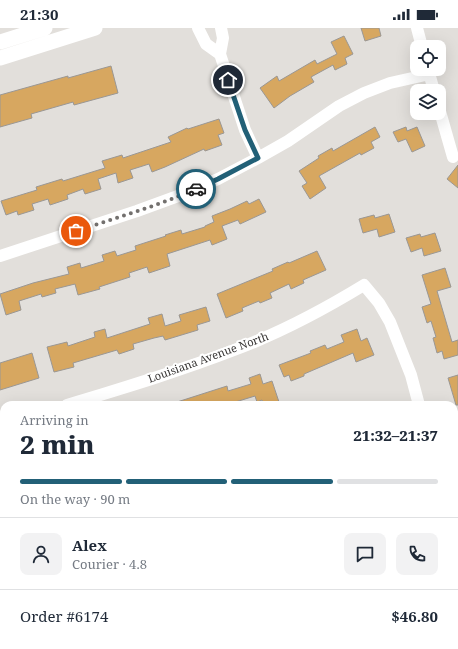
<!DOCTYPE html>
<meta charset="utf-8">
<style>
body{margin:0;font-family:"Noto Serif",serif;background:#f2f2f3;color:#1f2937;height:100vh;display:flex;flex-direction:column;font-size:15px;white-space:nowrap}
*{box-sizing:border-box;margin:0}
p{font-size:13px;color:#747a83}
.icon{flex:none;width:22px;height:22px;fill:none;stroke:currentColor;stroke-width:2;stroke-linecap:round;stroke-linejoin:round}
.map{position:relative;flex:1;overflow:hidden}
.drawer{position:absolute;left:0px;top:373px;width:458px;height:248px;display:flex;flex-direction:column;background:#fff;border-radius:12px 12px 0 0;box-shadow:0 4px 16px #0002}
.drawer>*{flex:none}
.fabs{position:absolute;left:410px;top:12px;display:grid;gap:8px}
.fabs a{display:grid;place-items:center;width:36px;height:36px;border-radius:8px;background:#fff;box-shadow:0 4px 16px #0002;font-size:20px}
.pin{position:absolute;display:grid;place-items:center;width:34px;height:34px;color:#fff;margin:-17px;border:2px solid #fff;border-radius:50%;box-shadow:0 1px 4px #0007}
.courier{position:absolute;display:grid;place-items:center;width:40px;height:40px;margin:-20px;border:3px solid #226077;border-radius:50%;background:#fff;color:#222;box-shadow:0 1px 5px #0007}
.headline em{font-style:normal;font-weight:800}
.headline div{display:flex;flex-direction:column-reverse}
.headline{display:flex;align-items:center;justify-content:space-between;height:68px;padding:0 20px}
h1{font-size:26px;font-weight:800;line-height:30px}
.bar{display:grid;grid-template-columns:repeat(4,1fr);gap:6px 4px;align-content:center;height:48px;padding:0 20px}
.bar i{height:5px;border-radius:3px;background:#e0e1e3}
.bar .current{background:#226077}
.bar p{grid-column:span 4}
.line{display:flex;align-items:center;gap:10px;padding:0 20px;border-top:1px solid #e0e1e3}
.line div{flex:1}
.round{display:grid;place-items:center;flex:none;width:42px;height:42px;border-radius:8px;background:#f2f2f3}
.status{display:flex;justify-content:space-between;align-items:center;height:28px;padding:0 20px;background:#fff;direction:ltr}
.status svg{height:11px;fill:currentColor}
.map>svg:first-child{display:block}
</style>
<div class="status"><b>21:30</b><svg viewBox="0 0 49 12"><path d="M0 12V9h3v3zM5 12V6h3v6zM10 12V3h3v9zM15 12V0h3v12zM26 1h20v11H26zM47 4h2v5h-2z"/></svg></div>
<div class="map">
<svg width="458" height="621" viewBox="0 0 458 621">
<rect width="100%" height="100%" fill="#e2dfdb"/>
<path fill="#d7a760" stroke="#9a9794" d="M361,0H379L381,8L365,13Z
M344,8L353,26L345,30L347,36L335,42L333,37L311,49L314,54L290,68L274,80L260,60L277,48L279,53L315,32L317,36L337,26L331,14Z
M111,38L118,65L74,77L73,74L31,86L32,90L0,99V67L68,48V50Z
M219,91L224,105L218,107L222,117L205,123L204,121L165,139L152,144L149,136L130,142L133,150L118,155L116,145L98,151L101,161L85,166L83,161L67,167L68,171L50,177L48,171L32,176L34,182L18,187L17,183L6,187L1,173L37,162L36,159L62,151L63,153L105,140L102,133L122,127L123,130L171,114L168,109L187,100L188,101Z
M375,99L380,109L371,114L374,120L361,127L360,125L319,148L326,160L310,171L302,158L307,155L299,143L319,130L318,128L332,120L333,123Z
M406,99L407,103L417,99L425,118L412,124L406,111L398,114L393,104Z
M458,137V160L447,151Z
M259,171L266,184L240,196L238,192L222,198L227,211L212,217L210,212L167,226L170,238L149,245L147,239L129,245L130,249L99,259L100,261L78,267L75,256L55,261L56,265L42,269L41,266L19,273L21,282L6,287L0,266L33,255L69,246L67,239L80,235L81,240L104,233L102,227L115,223L117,228L136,222L135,218L166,208L165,207L181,202L182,206L205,199V198L214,194L212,188L230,181L247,173L249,176Z
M389,186L395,204L379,209L377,201L363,205L359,191L374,187L375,190Z
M435,205L441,223L424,228L422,220L411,224L406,210L420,206L421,209Z
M317,223L326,242L303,252L304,255L291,261L289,256L270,265L272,270L260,275L259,273L242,280L243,283L226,290L217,266L273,243L272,241L288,234L289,235Z
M445,240L451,259L437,263L452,314L458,312V327L444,331L442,323L437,325L433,310L436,309L431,293L427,295L422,279L431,276L422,247Z
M206,279L210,293L197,297L198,302L165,312L163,308L154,310L133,316L134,321L119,326L117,322L73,335L74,339L54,344L47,319L67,314L68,318L95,309L94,304L105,301L107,310L150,296L148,290L162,286L165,298L181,293L179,287Z
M357,301L361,313L367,310L374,327L356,334L353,325L304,346V348L291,353L289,347L284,349L279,337L311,325L310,323L325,317L327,321L344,314L341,307Z
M32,325L39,350L0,362V335Z
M260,346L263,356L272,353L279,374L271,377H264L262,372L257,374L255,368L232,375V377H175L174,375L227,358L228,363L251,356L249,350Z
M458,347V377H456L448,350Z"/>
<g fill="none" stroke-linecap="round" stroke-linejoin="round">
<path stroke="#fff" stroke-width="12" d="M198,0L206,16L220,26
M221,0L223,10L220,26L245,102L258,130
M417,0L422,19
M428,41L434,63
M439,80L453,129
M0,228L137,183L178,168L218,151L258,130L288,113L339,78L364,65L390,55L430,46
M67,377C123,360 180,343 234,322C280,305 323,282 364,257L379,275L390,294L411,347L419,377
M0,398L4,397
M454,491L458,490
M0,493L4,507
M454,501L458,515
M0,565L4,564"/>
<path stroke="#fff" stroke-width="15" d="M0,14L45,0
M0,30L95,0"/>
</g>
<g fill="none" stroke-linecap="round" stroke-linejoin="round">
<path stroke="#73706e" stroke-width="4" stroke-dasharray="0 7.2" d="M76,203C116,190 157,178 196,161"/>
<path stroke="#226077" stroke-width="5" d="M196,161L218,151L258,130L245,102L228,52"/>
</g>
<g text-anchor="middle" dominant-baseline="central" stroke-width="4" stroke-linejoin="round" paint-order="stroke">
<g font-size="11" fill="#373534" stroke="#fff">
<text transform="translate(208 329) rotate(-20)">Louisiana Avenue North</text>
</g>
</g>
</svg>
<div class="fabs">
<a><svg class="icon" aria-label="locate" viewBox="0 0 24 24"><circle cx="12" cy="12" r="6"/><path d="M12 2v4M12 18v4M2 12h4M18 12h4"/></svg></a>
<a><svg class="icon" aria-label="layers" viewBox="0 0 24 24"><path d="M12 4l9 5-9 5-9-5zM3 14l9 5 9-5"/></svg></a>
</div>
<div class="pin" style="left:76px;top:203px;background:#ea580c"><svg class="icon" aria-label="bag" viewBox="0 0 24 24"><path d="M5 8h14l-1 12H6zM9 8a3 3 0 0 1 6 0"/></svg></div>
<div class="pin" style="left:228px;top:52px;background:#1f2937"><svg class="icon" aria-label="home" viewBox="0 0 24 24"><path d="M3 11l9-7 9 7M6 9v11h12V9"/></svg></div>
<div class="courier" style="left:196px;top:161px"><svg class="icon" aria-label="car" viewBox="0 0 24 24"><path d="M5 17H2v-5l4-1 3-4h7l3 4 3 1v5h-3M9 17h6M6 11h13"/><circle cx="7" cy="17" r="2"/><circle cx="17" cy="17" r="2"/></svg></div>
<section class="drawer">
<div class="headline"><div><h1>2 min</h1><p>Arriving in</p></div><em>21:32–21:37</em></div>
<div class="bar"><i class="current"></i><i class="current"></i><i class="current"></i><i></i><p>On the way · 90 m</p></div>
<div class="line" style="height:72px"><a class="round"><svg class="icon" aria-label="person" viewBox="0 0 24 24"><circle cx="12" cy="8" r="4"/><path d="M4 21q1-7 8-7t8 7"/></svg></a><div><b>Alex</b><p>Courier · 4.8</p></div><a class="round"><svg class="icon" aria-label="chat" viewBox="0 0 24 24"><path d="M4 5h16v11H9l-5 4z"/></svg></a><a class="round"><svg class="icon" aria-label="phone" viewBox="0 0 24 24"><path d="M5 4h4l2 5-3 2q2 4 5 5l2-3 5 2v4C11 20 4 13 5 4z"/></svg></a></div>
<div class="line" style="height:52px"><div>Order #6174</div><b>$46.80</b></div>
</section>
</div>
